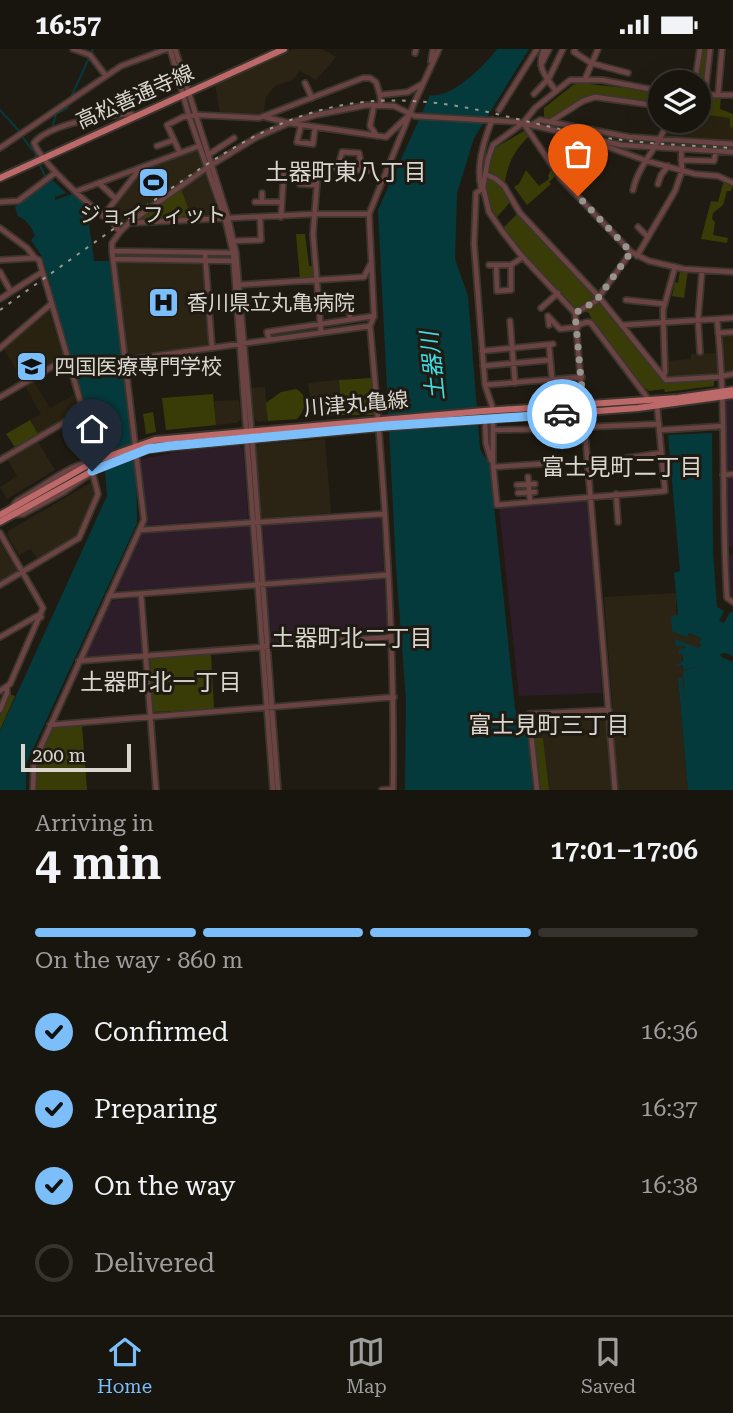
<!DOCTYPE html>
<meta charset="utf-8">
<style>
body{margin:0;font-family:"Roboto Serif","Noto Sans JP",serif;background:#211d17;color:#f1f3f6;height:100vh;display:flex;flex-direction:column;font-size:26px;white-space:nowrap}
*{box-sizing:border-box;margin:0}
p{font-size:23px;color:#9f9e9e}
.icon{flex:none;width:38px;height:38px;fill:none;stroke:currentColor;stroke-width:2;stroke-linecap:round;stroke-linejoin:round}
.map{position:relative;height:741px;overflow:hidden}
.side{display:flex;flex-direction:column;background:#18140e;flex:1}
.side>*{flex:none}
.tools{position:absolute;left:648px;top:21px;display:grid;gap:14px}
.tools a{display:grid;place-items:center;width:63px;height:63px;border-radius:50%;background:#18140e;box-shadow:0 7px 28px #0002,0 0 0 2px #36332e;font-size:35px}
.scale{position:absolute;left:21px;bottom:18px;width:110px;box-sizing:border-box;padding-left:7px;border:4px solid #dad7d0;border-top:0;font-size:19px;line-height:24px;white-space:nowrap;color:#dad7d0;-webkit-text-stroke:5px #201b12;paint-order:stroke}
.pin{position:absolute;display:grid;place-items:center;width:60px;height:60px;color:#fff;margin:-72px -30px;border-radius:50% 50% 50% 0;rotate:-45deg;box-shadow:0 0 7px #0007}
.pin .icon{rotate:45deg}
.courier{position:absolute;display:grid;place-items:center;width:70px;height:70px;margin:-35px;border:5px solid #7bbef9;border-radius:50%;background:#fff;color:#222;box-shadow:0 2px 9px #0007}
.summary em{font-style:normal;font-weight:600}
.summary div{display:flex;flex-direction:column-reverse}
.summary{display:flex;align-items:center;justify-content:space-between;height:119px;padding:0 35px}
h1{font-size:46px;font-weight:600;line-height:52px}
.bar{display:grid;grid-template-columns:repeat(4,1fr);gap:10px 7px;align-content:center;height:84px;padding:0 35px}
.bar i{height:9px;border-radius:5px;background:#36332e}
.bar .selected{background:#7bbef9}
.bar p{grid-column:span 4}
ol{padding:0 35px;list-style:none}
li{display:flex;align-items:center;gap:21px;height:77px}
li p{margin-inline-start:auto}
li .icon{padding:7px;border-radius:50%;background:#7bbef9;color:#111;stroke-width:4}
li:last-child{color:#9f9e9e}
li i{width:38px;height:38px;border:4px solid #36332e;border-radius:50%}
.status{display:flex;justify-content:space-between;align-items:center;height:49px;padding:0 35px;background:#18140e;direction:ltr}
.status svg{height:19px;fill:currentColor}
.dock{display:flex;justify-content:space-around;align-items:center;height:98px;border-top:2px solid #36332e;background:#18140e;font-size:19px;color:#9f9e9e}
.dock a{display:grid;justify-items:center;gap:4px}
.dock .selected{color:#7bbef9}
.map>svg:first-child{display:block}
</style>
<div class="status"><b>16:57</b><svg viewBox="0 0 49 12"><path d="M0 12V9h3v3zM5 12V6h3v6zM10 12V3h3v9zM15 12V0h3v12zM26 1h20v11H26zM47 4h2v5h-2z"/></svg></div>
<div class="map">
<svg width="733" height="741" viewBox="0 0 733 741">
<rect width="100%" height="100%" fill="#201b12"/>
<path fill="#2b2414" d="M293,0H322L336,8L316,31L300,22L292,31L275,37L266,48L263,66L220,65L215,35Z
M194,100L196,101L203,119L119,180L107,167L143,119Z
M203,124L205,125L219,168L192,169L181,140Z
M117,212L203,214L209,296L127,306Z
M717,304L719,325L670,328L667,326L666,312L691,310V305Z
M339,331L342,366L313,368L308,334Z
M265,338L268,372L258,373L254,369L251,339Z
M239,351L241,370L237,374L216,376L214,352Z
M325,390L331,464L263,469L260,466L255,400L260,395Z
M38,393L55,421L7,450L0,438L17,427L8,411Z
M92,433L94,434L97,444L77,487L38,511L31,500L19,506L7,486L8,482Z
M0,493L17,522L0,533Z
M676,544L677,580L701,589L699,595L702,596L698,599L685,597L681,616L684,621L705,614L706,617L686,649H684L678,630L688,741H549L543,690L537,689L531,668L533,666L613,662L604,548Z"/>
<path fill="#2d1d28" d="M733,350V420L725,421V351Z
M239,397L243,400L248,468L246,470L146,476L139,411L187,401Z
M733,428V498H728L726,496L725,431Z
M585,451L588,453L602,644L519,647L499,458Z
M381,468L384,523L268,532L266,531L263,476Z
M248,477L250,479L253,531L251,533L114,542L142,484Z
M729,506H733V548L730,545L727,508Z
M384,530L388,585L272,594L270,592L266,541L268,539Z
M138,549L142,604L85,608L109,552Z"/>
<path fill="#292211" d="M711,47L708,66L733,65V93L664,88L669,72H698V49Z
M49,262L64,309L31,328L50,359L74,346L79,360L38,385L30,371L41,365L4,300Z
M733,284V322H725L721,286Z"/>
<path fill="#3a3c07" d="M702,0H708L704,44H698L697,33Z
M580,34L625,39L660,46V56L593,46L549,70L544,68V59L573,36Z
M711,47H721L720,60L733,65V79L730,78V69L708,66Z
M524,82L529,87C515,101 508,113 505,133L487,123L492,101Z
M552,118L556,126L549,133L551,135L527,156L514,138L519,135L526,121L539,137L549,130L548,127Z
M489,129L502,137L511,152L497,168C488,156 484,145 486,130Z
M724,131L733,136L731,142H727L723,156L713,164L712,170L715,173L713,186L728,189L727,194L701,190L711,152L718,153Z
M181,140L192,169L138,172V170Z
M518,164L593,244L663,331L668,334L714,331V337L665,343L664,340L649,342L637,333L597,282L589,264L574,258L567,250L518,199L504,178Z
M296,185H305L309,217H314V229L300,230Z
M680,221L688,222L684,249L672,247L675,233L678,234Z
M372,329L374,366H342L339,331Z
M573,331L577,334L578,347L575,352L558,353L555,333Z
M296,340C309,347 306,360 297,370L268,372L266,354L281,343Z
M213,345L216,376L166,381L162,349Z
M153,363L156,383L146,385L143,365Z
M30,371L38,385L15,398L6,385Z
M211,605L214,660L153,663L150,610Z
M9,645L15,647L0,681V666Z
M82,677L87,741H34L36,714L51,679Z
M535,689H543L549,741H541Z"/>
<path fill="#053a3d" d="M497,0H529L474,89L457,144L455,210L468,247L480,400L490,417L515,660L528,690L533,741H405L406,651L396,518L378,161L430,46C452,50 485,16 497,0Z
M51,130L66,144L55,148V151L75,144L96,165L89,175L94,212H109L136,410L137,474L26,715V741H0V682L107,447L105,421L99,401H97L49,240L51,236L41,206L31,191L35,187C32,178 27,171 18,167L15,158Z
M712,384L713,503L717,558L724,562L719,572L724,574L730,563H733V607L725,604L720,605L721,608L733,613V741H688L678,629H682L685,649L683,622L705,615L684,621L682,616L675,618L683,612V605H679V600L685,599V597H676L675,590L698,599L702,596L699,595L701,589L689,584L687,588L672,582L671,567L678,566L674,524L680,522L668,386Z"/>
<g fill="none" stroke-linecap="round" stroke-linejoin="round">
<path stroke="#053a3d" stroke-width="2" d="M72,46L93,0
M0,61L19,82
M22,87L32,101
M37,109L31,94C35,85 43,83 52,80L56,65L67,59L69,54
M39,114L45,127"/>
<defs>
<path id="minor" d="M73,0L90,6L106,27
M170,0L189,67L225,170L233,204L273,741
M175,0L227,165L236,204L252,390L278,741
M544,0C536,18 545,27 556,42
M575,0L574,3L591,14L628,24
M415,4L416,0
M431,12L433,0
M541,16L549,0
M585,30L598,0
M695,33L700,0
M305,34L312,49
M534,45L549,29L563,0
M698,46H733
M705,46L710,0
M718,46L722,0
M416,50L439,0
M374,56L370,77L377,87
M381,56L380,46L408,43L422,35
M499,61L537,0
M134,67L132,65C108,65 49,75 34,94C42,115 93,160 113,174L120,183L129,174L315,165H369
M265,68L289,74L386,88L409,66
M550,73L583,52L595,48L660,57
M524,75L562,131L631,203L649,212L684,220L733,223
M301,76L297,93L313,95L315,78
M532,76L540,71L629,88L733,95
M594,93L647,112L695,125L718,127L733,134
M157,97L174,91
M0,99L121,17L167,0
M180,104L167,76L183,68L199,66L259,69L363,29H370L376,33L380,46
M208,106L234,89
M681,111L714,112L716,102
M593,113L600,108L605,99
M338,119L342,103L359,104L362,121
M485,125L496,130L504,137L520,164L599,248L666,331L717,328L733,325
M99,134L116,150
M300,135L317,136
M658,135L661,126L668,117
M481,138C476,118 484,91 492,71
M482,140L476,144L474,195L485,336L492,357
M633,141C638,116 660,96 668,72
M77,142L199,97
M0,153L18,152L55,124
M255,153H282
M262,153V144
M103,167L139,121
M281,168L284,120
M129,174L208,118L257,88L289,74L316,66L367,56L394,57L415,67L517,73L621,96L733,103
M638,178L647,187
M0,179L27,199L35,209
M231,192L261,191L260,169
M112,202V194L120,183
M205,204L212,299
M637,207L675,142L682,122L681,100
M113,210L236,212
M0,211L35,209L39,211L92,392L95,412L92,422L98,445L79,489L0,536
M489,216H511L523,208
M496,216L497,242L511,241V216
M0,223L11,243
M236,236L364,228L370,216
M0,250L42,223
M318,251L349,250L350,270
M626,251L665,255
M541,259L558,244
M319,260L349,259
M575,264L596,252L631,203
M717,270C727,363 721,456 727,549L733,553
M510,272L515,334
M549,276L548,267L560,280L578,278
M578,276L587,273L591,274L649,351
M623,276L733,269
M321,283L313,185L318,121L324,116L348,121H371
M718,284L733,283
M269,290L267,283L374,267
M549,296L552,330
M0,299L51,255
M482,302L553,295
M700,303L698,271L702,222
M125,311L370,277
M483,317L550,311
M663,327L665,323L663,261L675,218
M485,336L582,328
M0,348L67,309
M485,371L486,394L491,411
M493,374V415L497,456L665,442L657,357
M585,378L659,375
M494,381L574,380
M660,381L723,377
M588,410L613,411L661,404
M0,411L82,363
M493,418L540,415
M723,426L733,425
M528,428L530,452
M517,436L535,435
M518,444L535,443
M616,445L618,473
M12,458L17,452C41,439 65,418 92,412
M15,466L23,465L64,443L90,425
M140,481L383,465
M0,484L43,559L10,635L0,642
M141,545L156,741
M109,547L387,526
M0,588L37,567L41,568
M79,612L391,588
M0,661L7,644V638
M50,676L394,648
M33,741L34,713L144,471L112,202L235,204
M382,741L393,740
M393,741C395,587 384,431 370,277L374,267L369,165L415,52
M537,741L529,665L609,661
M615,741L575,264L520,205L502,182L489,163L483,138L488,110L493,96L523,74L535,59L570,31H602L660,42"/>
<path id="major" d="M0,129L284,0
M0,466L95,412L155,391L484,362L678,349L733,341
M0,473L101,417L148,400L385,378L638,359L733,346"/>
</defs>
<use href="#minor" stroke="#3a352d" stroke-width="8"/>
<use href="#major" stroke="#3a352d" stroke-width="10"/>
<use href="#minor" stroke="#6c4343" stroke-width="4.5"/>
<use href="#major" stroke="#bd6869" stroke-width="6"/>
<path stroke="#99968e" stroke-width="2" stroke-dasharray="3.5 7" stroke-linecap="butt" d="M0,261C46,228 92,195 139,162C226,101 300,45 413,52C474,55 531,76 590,86C637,95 685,96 733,99"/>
</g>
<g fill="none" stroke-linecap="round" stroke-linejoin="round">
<path stroke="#99958e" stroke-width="7" stroke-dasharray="0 12.6" d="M562,365L584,364L575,264L596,252L631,203L578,147"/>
<path stroke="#7bbef9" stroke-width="9" d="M92,422L148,400L170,397L385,377L562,365"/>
</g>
<defs>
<symbol id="stadium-square" viewBox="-11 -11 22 22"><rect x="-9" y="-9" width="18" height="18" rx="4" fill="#7bbef9" stroke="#201b12"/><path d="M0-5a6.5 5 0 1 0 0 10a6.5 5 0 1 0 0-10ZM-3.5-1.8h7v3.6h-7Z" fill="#111"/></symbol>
<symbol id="hospital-square" viewBox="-11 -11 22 22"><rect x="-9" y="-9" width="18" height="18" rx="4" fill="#7bbef9" stroke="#201b12"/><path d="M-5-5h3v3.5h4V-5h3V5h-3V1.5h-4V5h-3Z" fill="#111"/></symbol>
<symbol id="university-square" viewBox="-11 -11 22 22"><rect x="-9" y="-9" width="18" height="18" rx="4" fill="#7bbef9" stroke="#201b12"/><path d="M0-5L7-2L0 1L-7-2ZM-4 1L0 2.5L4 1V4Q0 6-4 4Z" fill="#111"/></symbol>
</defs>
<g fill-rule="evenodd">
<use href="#stadium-square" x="136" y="116" width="35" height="35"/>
<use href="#hospital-square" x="146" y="236" width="35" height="35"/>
<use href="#university-square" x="14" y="300" width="35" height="35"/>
</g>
<g text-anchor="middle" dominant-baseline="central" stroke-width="6" stroke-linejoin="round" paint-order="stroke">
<g font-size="21" fill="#dad7d0" stroke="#201b12">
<text transform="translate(135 48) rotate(-24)">高松善通寺線</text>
<text transform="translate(356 355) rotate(-5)">川津丸亀線</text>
</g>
<g font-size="21" fill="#dad7d0" stroke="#201b12" text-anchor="start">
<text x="153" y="166" text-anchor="middle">ジョイフィット</text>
<text x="187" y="254">香川県立丸亀病院</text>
<text x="54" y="318">四国医療専門学校</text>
</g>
<g font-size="23" fill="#dad7d0" stroke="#201b12">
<text x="346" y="123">土器町東八丁目</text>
<text x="622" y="418">富士見町二丁目</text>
<text x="352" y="589">土器町北二丁目</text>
<text x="161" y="633">土器町北一丁目</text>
<text x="549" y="676">富士見町三丁目</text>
</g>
<g font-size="23" font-style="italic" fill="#3fdde7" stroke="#201b12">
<text transform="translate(433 317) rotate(-96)">土器川</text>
</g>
</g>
</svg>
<div class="tools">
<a><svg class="icon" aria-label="layers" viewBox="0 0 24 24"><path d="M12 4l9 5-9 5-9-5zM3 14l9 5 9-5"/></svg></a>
</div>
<div class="scale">200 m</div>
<div class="pin" style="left:578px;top:147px;background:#ea580c"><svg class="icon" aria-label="bag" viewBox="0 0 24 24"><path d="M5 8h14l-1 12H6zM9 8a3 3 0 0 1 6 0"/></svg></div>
<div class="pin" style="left:92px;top:422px;background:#1f2937"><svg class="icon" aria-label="home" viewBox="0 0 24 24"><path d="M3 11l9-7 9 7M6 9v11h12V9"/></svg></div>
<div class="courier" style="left:562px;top:365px"><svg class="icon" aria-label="car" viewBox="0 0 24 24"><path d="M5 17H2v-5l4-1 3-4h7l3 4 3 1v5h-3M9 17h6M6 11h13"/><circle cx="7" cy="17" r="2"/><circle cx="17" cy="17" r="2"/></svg></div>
</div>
<section class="side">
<div class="summary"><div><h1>4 min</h1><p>Arriving in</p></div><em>17:01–17:06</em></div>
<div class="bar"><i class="selected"></i><i class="selected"></i><i class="selected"></i><i></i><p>On the way · 860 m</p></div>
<ol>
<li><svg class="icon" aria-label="check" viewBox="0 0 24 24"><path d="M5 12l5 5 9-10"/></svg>Confirmed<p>16:36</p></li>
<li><svg class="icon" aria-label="check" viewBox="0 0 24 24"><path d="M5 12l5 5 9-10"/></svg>Preparing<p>16:37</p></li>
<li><svg class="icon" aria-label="check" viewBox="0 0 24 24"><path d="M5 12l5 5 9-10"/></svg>On the way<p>16:38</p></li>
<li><i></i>Delivered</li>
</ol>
</section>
<nav class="dock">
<a class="selected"><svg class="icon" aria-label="home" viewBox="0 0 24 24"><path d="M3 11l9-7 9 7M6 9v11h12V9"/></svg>Home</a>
<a><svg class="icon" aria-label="map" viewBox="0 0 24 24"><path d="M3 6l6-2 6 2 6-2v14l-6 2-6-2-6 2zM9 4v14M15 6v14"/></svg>Map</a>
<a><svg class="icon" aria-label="saved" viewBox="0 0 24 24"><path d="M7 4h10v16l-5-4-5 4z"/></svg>Saved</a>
</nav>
